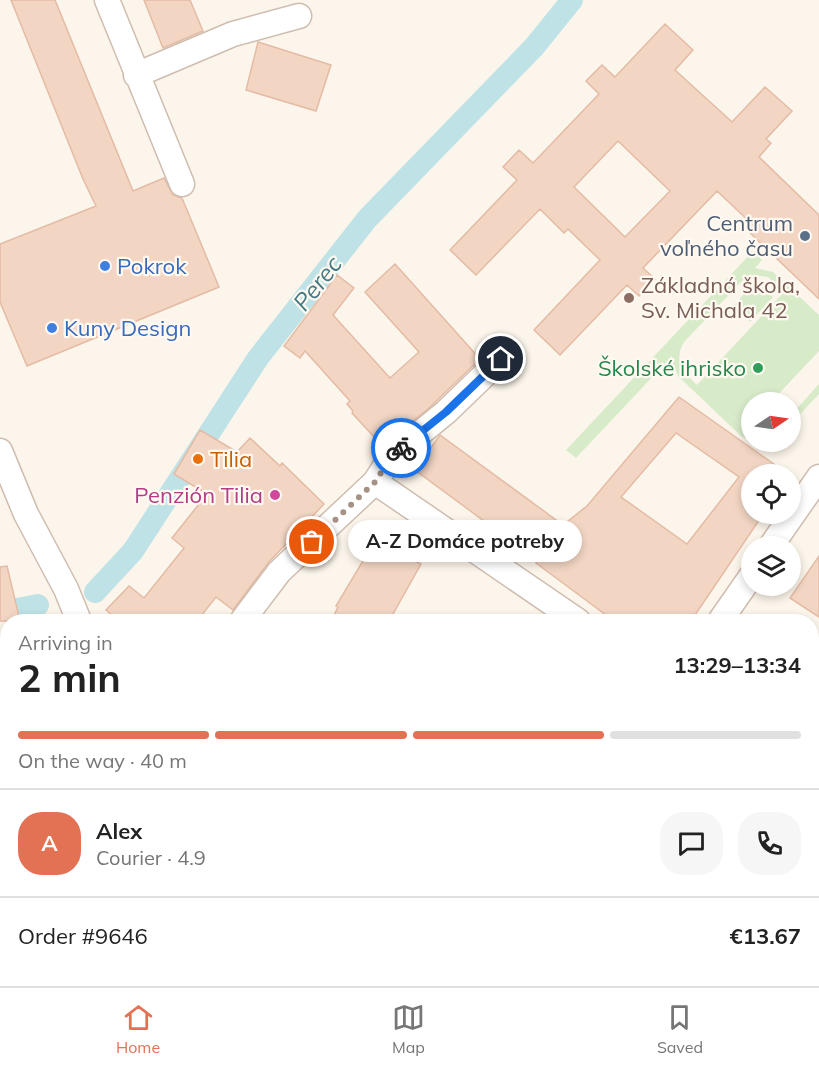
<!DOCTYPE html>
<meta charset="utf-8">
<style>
body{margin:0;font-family:Mulish,sans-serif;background:#f6f6f6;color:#222;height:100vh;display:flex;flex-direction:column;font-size:22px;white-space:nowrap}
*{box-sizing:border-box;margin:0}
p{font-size:20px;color:#767676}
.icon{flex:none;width:33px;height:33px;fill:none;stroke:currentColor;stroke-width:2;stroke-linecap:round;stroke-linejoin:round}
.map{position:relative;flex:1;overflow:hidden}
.drawer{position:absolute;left:0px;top:614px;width:819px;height:374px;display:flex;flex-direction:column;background:#fff;border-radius:24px 24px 0 0;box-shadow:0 3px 9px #0003}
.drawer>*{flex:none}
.needle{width:39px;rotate:77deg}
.controls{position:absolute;left:741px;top:392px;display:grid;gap:12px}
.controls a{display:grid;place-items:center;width:60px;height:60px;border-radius:50%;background:#fff;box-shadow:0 3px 9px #0003;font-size:30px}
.pin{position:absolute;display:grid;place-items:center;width:51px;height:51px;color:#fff;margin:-26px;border:3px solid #fff;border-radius:50%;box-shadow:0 2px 6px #0007}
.courier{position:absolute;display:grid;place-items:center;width:60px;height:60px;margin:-30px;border:4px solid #1a73e8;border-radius:50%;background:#fff;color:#222;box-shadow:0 2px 8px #0007}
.bubble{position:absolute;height:42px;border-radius:21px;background:#fff;box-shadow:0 3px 9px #0003;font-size:20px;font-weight:700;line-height:42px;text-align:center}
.summary em{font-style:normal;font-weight:700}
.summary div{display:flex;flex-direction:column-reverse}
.summary{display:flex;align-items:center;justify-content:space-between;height:102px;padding:0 18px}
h1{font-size:39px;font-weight:700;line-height:45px}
.bar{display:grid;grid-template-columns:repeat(4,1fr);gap:9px 6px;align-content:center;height:72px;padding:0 18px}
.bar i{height:8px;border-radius:4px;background:#e0e0e0}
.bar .on{background:#e37154}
.bar p{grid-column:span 4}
.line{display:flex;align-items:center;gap:15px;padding:0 18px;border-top:2px solid #e0e0e0}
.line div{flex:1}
.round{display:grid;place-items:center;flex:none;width:63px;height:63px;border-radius:24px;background:#f6f6f6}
.tab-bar{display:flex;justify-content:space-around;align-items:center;height:84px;border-top:2px solid #e0e0e0;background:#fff;font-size:16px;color:#767676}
.tab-bar a{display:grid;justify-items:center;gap:3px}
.tab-bar .on{color:#e37154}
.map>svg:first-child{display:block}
</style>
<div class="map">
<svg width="819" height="986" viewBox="0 0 819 986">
<rect width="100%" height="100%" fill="#fcf5eb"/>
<path fill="#d7ebc9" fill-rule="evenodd" d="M753,251L762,260L755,268L773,272L819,315V351L771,402H752L751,423L746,429L721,407L751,434L752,441H769L753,442L741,436L679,377L673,366L672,356L576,458L566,450ZM754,275L768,277L796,302L784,292L697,385C683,372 673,361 684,342L743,280Z
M756,281L773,297L750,322L733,306Z
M819,384V394L791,424V415Z
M812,714L819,719V912L812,907Z"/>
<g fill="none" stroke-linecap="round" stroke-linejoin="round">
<path stroke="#bfe2e7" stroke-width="22" d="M95,592L133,551L258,358L367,219L534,47L572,0
M17,609L38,605"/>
</g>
<path fill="#f2d5c3" stroke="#e4bba4" stroke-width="1.5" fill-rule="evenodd" d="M11,0H55L133,191L164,178L173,195L182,198L219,287L27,366L0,302V244L96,206L83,179Z
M144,0H190L203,31L163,48Z
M665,24L693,50L675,70L732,122L765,87L792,111L766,139L771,143L759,157L819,215V299L748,231L753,225L717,191L643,268L655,279L639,296L627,285L560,355L534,330L600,260L568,229L564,233L540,209L476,275L450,250L517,180L503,167L519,150L533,163L599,94L586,81L602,65L615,77ZM618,141L670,191L625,237L574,187Z
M258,42L331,65L316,111L246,90Z
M395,264L480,359L428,409L401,430L399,429L383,444L376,436L375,438L352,413L353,411L347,404L350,401L305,351L300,358L284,346L337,275L354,288L333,315L390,378L419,352L365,292Z
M679,397L788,474H752V513H764L691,621H614L536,563L538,561L415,470L440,435L563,525L587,506ZM676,433L739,477L687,544L621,497Z
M200,430L237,452L250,438L280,466L282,463L324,504L268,563L233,610L216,597L197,621H119L106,610L129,586L144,598L184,548L172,538L207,494L174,474Z
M376,539L421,564L389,621H331L338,607L336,606Z
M819,556V617L790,598Z
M7,566L20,621H0V567Z"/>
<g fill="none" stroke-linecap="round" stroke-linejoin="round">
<defs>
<path id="street" d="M107,0L182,184
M136,75L233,34L299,16
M0,451L26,514L66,589L79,621
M375,482L391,457L446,412L501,359
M771,546L819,477
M242,621L279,572L375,482L578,621
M720,621L752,575
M0,791L8,779
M812,953L819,942
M319,980L330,986
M773,980L782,986
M0,981L10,986
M509,986L513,980"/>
</defs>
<use href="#street" stroke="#cfbdb0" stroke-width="27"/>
<use href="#street" stroke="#fff" stroke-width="24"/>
</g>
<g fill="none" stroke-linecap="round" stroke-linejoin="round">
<path stroke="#a69285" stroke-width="6" stroke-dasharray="0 10.8" d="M312,542L375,482L391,457L401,448"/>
<path stroke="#1a73e8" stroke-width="8" d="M401,448L446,412L501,359"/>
</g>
<circle fill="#5c6f8a" stroke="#fff9f2" stroke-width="2" cx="805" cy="236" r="6"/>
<g fill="#3f7fe0" stroke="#fff9f2" stroke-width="2">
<circle cx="105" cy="266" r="6"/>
<circle cx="52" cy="328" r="6"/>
</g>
<circle fill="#8d6e63" stroke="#fff9f2" stroke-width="2" cx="629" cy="298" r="6"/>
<circle fill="#2e9e5b" stroke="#fff9f2" stroke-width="2" cx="758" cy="368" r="6"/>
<circle fill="#e8710a" stroke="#fff9f2" stroke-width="2" cx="198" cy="459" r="6"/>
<circle fill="#d1479c" stroke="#fff9f2" stroke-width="2" cx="275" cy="495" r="6"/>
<g text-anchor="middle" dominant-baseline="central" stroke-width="4.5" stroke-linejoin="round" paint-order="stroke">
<g font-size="22" fill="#4e5e75" stroke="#fff9f2" text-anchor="end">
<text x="793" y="223">Centrum<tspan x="793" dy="25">voľného času</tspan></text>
</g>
<g font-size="22" fill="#366cbe" stroke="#fff9f2" text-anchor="start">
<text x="117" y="266">Pokrok</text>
<text x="64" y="328">Kuny Design</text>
</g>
<g font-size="22" fill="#785e54" stroke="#fff9f2" text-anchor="start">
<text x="641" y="285">Základná škola,<tspan x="641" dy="25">Sv. Michala 42</tspan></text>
</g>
<g font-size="22" fill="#27864d" stroke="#fff9f2" text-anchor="end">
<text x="746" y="368">Školské ihrisko</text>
</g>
<g font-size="22" fill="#c56008" stroke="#fff9f2" text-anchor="start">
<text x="210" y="459">Tilia</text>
</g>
<g font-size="22" fill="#b23c85" stroke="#fff9f2" text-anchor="end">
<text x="263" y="495">Penzión Tilia</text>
</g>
<g font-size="24" font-style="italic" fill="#447a83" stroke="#fff9f2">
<text transform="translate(317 283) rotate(-52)">Perec</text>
</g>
</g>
</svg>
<div class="controls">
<a><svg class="needle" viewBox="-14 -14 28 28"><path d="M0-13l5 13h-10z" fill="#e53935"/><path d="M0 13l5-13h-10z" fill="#767676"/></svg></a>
<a><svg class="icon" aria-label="locate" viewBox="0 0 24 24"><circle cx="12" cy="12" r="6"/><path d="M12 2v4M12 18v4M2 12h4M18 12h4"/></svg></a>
<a><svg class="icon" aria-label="layers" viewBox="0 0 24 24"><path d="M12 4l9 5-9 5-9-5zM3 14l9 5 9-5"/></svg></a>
</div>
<div class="pin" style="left:312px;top:542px;background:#ea580c"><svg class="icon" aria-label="bag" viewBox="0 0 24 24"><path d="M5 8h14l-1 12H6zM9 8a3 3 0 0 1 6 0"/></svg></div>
<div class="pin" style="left:501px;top:359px;background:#1f2937"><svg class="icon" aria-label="home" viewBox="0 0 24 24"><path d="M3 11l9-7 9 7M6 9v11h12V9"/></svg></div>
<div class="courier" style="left:401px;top:448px"><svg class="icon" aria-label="bike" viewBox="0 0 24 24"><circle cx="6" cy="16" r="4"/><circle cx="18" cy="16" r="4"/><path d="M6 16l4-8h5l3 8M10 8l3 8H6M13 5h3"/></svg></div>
<div class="bubble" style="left:348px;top:520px;width:234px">A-Z Domáce potreby</div>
<section class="drawer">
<div class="summary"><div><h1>2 min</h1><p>Arriving in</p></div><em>13:29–13:34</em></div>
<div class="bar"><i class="on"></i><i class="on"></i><i class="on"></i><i></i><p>On the way · 40 m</p></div>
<div class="line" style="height:108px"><b class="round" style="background:#e37154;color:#fff">A</b><div><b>Alex</b><p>Courier · 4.9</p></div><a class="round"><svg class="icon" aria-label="chat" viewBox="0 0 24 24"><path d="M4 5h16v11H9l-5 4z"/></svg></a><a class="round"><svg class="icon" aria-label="phone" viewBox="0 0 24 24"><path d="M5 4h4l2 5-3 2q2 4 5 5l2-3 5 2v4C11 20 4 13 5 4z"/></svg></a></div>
<div class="line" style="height:78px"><div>Order #9646</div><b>€13.67</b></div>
</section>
</div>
<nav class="tab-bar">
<a class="on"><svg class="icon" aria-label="home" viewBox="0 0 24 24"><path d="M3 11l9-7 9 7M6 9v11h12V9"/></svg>Home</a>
<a><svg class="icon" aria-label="map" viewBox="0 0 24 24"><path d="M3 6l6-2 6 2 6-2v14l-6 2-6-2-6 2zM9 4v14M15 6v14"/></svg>Map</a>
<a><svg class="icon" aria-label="saved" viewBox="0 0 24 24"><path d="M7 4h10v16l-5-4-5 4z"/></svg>Saved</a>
</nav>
